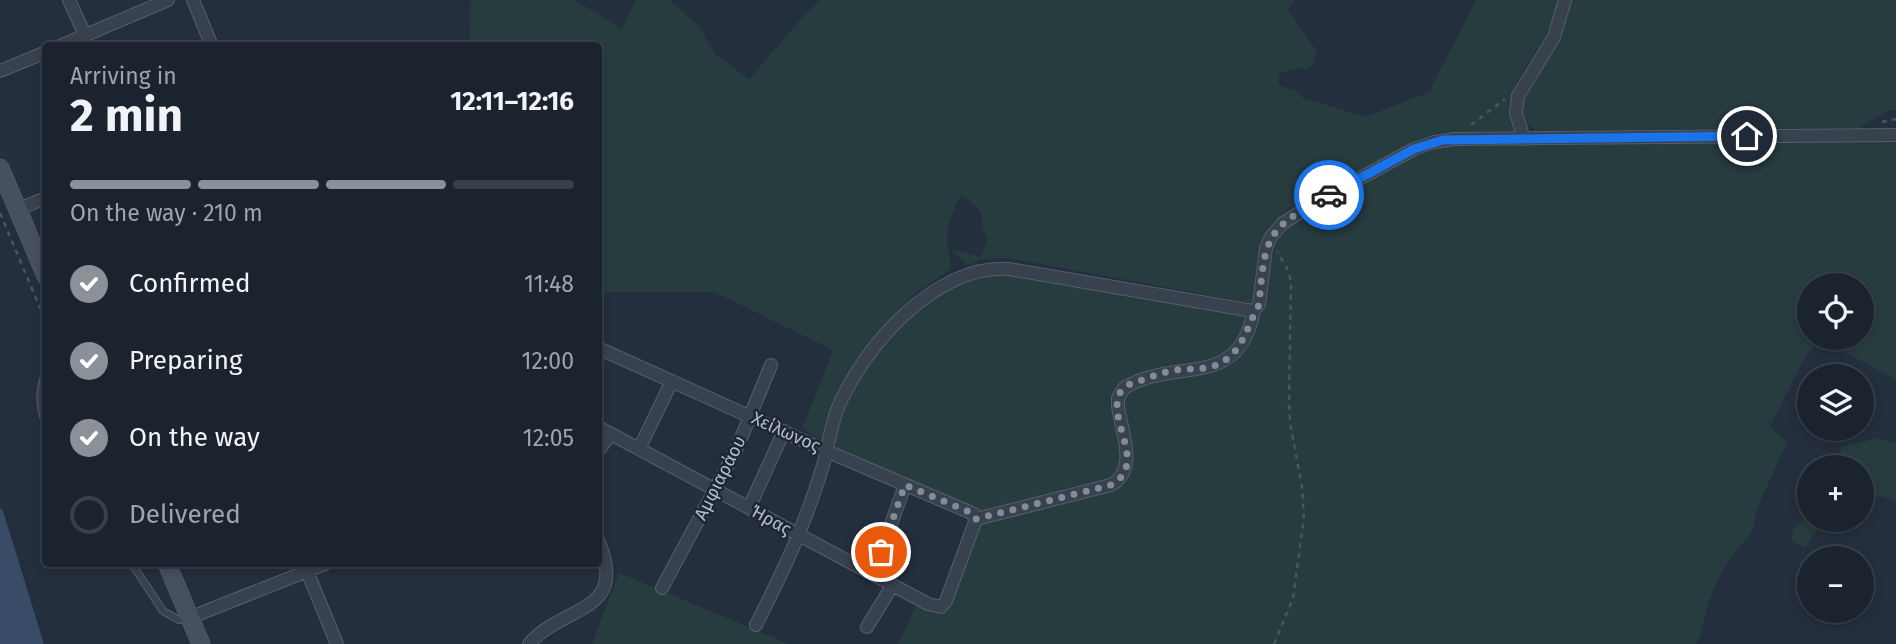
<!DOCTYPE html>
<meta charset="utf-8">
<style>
body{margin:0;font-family:"Fira Sans",sans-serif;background:#282f3a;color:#f1f3f6;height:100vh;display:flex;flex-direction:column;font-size:26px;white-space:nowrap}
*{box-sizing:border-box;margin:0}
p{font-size:23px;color:#a0a4aa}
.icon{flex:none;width:38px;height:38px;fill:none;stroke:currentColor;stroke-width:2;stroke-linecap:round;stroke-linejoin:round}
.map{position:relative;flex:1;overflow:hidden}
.drawer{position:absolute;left:42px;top:42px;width:560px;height:525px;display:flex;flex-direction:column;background:#1b232e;border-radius:7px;box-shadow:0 4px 10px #0003,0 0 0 2px #39404a}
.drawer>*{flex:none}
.fabs{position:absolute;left:1797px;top:273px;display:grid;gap:14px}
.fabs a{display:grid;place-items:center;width:77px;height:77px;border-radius:50%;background:#1b232e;box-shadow:0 4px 10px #0003,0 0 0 2px #39404a;font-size:35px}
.pin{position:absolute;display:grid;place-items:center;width:60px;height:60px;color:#fff;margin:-30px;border:4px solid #fff;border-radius:50%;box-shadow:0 2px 7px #0007}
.courier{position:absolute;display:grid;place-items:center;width:70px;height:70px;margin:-35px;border:5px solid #1a73e8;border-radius:50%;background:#fff;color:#222;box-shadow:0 2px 9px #0007}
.headline em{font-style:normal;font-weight:700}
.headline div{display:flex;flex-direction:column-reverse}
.headline{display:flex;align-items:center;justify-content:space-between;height:119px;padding:0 28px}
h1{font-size:46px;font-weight:700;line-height:52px}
.bar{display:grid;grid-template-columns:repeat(4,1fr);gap:10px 7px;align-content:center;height:84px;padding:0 28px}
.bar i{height:9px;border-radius:5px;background:#39404a}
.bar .on{background:#8c9099}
.bar p{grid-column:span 4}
ol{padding:0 28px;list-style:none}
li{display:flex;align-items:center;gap:21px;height:77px}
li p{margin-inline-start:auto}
li .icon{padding:7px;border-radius:50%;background:#8c9099;color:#fff;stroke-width:4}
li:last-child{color:#a0a4aa}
li i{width:38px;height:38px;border:4px solid #39404a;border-radius:50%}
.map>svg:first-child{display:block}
</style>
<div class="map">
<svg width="1896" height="644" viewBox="0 0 1896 644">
<rect width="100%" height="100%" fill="#242f3e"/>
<path fill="#263c3f" d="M471,0H575L622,29L636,0H670L699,27L715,54L749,79L805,14L821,0H1294L1288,10L1316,50L1315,61L1307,70L1297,68L1279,73L1278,85L1297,91L1303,98L1366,117L1429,92L1476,0H1557C1553,43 1516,66 1511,104C1510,113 1513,122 1514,131L1444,132L1424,137L1289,209C1264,227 1258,247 1256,276C1255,285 1256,295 1251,303L1008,258L984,259L967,265L954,252L955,250L981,257L988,237L982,229C986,213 974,203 961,195C954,210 946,226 947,243C948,253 953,260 950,270L915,293L877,333L841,388L821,440L811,435L803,427L833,350L714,292H599L598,46H470Z
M1570,0H1896V110L1888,111L1858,128L1535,131L1527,123L1524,113L1523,95Z
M1860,140L1896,141V380L1820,338H1862V285H1810V338H1820L1805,357L1770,426L1787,442L1755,513C1755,538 1744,538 1732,556C1725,565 1720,575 1715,585C1706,603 1706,626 1696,644H898L916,606L938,614L948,609L952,604L982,514L976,509L837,448C833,439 838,426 842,417C860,373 890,326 931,299C952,286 976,276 1001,273L1256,317L1260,316C1267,309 1266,300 1267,291C1271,251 1274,235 1308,212L1422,151L1442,145Z
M1878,438L1896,443V504L1894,500L1862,491V467H1833L1842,447Z
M1809,514L1810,520H1824L1805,548L1792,541L1793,530Z
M619,573L789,644H592Z"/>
<path fill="#394c67" d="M0,508L3,511L44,644H0Z"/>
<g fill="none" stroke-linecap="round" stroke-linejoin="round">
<defs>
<path id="lane" d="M46,371C38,391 39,406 46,425
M132,564L163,611L179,620L189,618"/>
<path id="street" d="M69,0L85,35
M193,0L212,46
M60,46L168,0
M0,71L46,52
M1524,139L1516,113L1518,96L1554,37L1565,0
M18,209L46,198
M598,348L824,450L974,514L975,522L946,601L941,607L928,604L598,427
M639,449L672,381
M598,451L611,434
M749,508L784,431
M976,519L1111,485C1139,469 1121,431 1118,406V398L1124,388C1176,356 1238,392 1254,311
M304,564L337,644
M873,575L905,485
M662,588L737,448L771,365
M189,618L325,564
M756,625C773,591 790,558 803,523C811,503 818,482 824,462C828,445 831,427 837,410C862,348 936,263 1009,269L1253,311L1259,305L1266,248L1271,237L1283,223L1311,205L1414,149L1434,142L1454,139L1896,135
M867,627L892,586
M529,644C564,604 630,614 598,540"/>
<path id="secondary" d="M0,168L46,276
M167,564L201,644"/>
</defs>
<use href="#lane" stroke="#565f6c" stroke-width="8"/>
<use href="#street" stroke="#565f6c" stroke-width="14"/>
<use href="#secondary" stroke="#565f6c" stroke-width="19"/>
<path stroke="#44595c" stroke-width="2.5" stroke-dasharray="5 5" stroke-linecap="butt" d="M1882,122L1896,119
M1471,125L1505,99
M0,213L46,322
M1274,644L1293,598L1304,518L1302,487L1290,423L1289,403L1291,281L1287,268L1277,252"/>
<use href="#lane" stroke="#38414e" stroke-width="6"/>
<use href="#street" stroke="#38414e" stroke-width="12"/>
<use href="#secondary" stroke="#465061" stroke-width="18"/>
</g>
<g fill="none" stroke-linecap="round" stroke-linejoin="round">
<path stroke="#828b98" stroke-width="7" stroke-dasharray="0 12.6" d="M881,552L905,485L972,513L976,519L1111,485C1150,463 1104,419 1121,391C1125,385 1133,383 1139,381C1151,377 1163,372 1175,370C1193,368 1212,371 1227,359C1245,345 1248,323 1259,305C1265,235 1266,229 1329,195"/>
<path stroke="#1a73e8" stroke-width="9" d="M1329,195L1414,149L1443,140L1747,136"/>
</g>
<g text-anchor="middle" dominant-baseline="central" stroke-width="5" stroke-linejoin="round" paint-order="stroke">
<g font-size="18" fill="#b4bcc9" stroke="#1d2633">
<text transform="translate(786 432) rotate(24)">Χείλωνος</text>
<text transform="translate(720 478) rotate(-63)">Αμφιαράου</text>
<text transform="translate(771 520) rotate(29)">Ήρας</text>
</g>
</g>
</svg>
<div class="fabs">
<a><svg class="icon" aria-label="locate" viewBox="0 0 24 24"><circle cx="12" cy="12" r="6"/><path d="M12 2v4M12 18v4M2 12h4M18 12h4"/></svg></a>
<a><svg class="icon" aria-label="layers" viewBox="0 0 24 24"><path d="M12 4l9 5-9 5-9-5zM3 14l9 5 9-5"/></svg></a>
<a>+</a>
<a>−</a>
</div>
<div class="pin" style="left:881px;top:552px;background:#ea580c"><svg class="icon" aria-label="bag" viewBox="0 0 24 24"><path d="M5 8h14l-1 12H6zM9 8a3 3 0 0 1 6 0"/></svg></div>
<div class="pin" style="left:1747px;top:136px;background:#1f2937"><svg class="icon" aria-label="home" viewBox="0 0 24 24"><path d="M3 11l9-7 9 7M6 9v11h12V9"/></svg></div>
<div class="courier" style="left:1329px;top:195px"><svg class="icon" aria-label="car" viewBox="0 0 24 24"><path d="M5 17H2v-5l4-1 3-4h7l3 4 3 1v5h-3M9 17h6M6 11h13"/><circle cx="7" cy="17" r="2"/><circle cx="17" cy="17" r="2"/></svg></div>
<section class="drawer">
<div class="headline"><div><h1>2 min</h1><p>Arriving in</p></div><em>12:11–12:16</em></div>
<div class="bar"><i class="on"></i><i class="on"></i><i class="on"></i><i></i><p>On the way · 210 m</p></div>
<ol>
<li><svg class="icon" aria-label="check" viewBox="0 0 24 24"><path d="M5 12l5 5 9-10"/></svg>Confirmed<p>11:48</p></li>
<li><svg class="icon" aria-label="check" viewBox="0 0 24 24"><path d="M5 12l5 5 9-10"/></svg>Preparing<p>12:00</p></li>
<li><svg class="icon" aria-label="check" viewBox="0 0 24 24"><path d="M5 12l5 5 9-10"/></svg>On the way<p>12:05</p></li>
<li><i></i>Delivered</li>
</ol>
</section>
</div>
